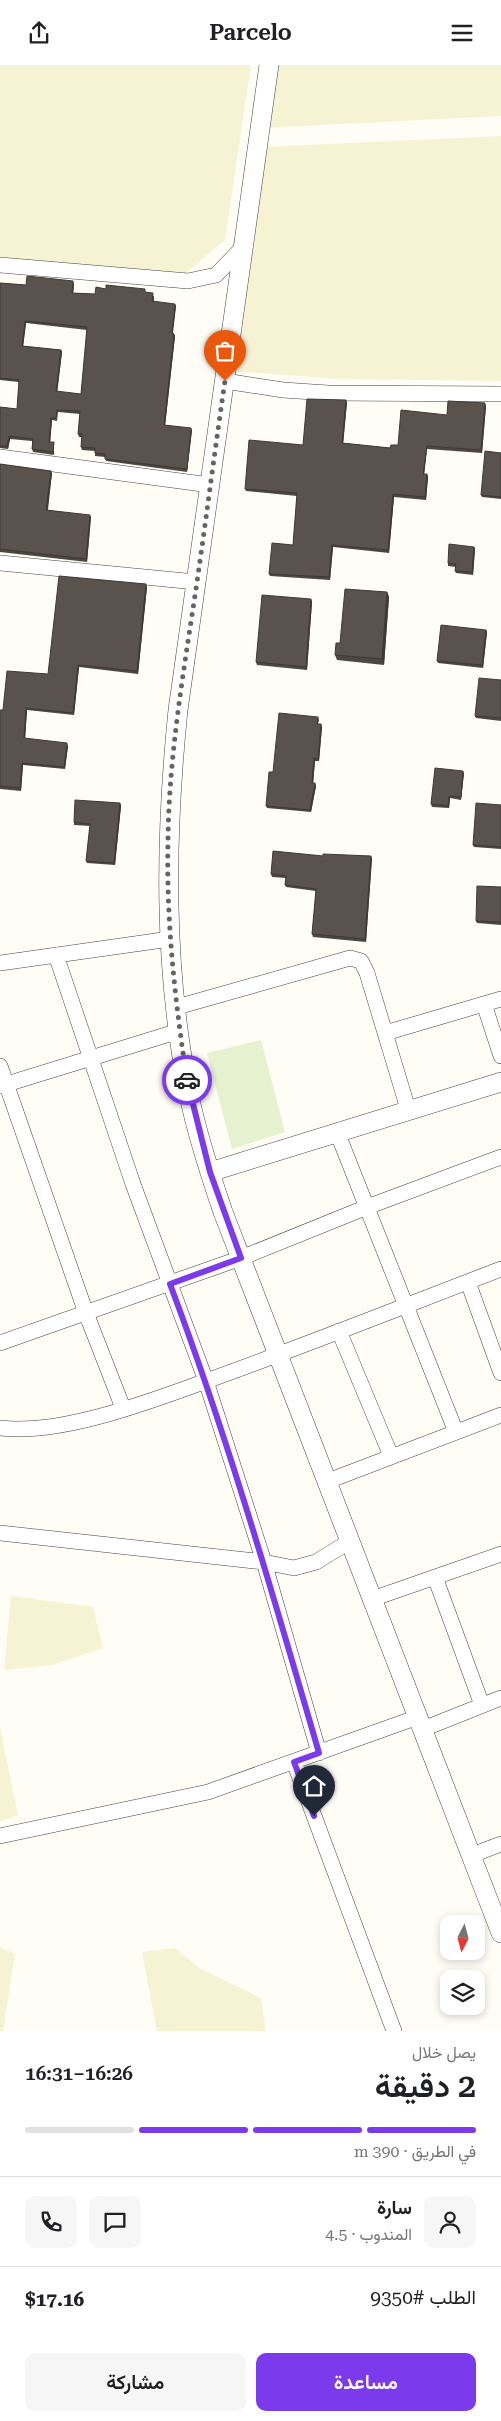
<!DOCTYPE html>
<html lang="ar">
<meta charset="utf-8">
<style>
body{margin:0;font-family:"Roboto Serif",Vazirmatn,serif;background:#f6f6f6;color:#202124;direction:rtl;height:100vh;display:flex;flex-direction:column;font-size:19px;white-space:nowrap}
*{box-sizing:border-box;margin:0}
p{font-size:16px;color:#757577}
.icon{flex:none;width:28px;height:28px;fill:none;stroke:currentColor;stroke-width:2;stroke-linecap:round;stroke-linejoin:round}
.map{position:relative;height:1966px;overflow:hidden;direction:ltr}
.side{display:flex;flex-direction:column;background:#fff;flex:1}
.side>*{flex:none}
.needle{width:32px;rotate:186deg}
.buttons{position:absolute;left:440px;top:1850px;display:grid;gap:10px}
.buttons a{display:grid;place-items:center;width:45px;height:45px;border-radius:10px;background:#fff;box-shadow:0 2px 8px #0003;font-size:25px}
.pin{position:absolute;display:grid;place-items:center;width:42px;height:42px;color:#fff;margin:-51px -21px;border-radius:50% 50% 50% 0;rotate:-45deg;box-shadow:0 0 5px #0007}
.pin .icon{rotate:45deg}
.courier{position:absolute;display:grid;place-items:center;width:50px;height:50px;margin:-25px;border:4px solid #7c3aed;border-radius:50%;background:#fff;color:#222;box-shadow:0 1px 6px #0007}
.summary em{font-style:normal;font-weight:600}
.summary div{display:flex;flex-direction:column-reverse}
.summary{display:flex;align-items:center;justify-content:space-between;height:85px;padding:0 25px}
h1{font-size:32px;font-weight:600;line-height:38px}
.bar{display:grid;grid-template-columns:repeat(4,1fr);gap:8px 5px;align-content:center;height:60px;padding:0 25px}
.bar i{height:6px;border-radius:4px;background:#e0e0e0}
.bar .active{background:#7c3aed}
.bar p{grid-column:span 4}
.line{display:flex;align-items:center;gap:12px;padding:0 25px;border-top:1px solid #e0e0e0}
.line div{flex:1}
.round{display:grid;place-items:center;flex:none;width:52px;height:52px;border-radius:10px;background:#f6f6f6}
.cta{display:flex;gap:10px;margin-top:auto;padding:10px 25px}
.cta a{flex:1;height:58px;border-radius:10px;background:#7c3aed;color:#fff;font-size:20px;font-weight:600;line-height:58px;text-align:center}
.cta a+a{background:#f6f6f6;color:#202124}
header{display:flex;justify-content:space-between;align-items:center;height:65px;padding:0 25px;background:#fff;font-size:22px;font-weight:600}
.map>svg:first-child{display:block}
</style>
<header><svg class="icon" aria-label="menu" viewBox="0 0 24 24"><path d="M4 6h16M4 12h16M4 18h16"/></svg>Parcelo<svg class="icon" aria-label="share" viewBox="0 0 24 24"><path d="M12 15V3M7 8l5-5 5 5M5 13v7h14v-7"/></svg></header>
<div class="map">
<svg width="501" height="1966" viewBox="0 0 501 1966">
<rect width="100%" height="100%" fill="#fffdf5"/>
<path fill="#f6f3d4" d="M0,0H251L225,175L186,208L0,194Z
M273,0H501V51L263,63Z
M501,71V316L341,314L229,306L263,82Z
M11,1531L93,1542L103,1583L52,1600L4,1605Z
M0,1662L18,1750L0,1757Z
M0,1882L15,1889L3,1966H0Z
M175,1883L201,1904L261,1933L266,1966H157L142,1887Z"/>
<path fill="#e6f2cf" d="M261,975L285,1067L232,1084L207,988Z"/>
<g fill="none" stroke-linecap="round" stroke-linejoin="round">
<defs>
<path id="minor" d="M0,200L188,216L216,210L245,180
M225,316L283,325L328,328L501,329
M0,392L210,420
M0,498L196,517
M56,890L133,1119L206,1316L264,1497L319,1688
M0,898L170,874
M484,939L501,991
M177,942L350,893L361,896L367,908L408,1044
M385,968L501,934
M0,1001L86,1248L123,1343
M0,1021L179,966
M337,1067L456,1367
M468,1217L501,1308
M339,1266L391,1391
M0,1278L241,1193L367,1142L501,1092
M0,1363C64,1371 159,1333 220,1311C314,1277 407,1240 501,1204
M328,1416L501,1350
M0,1468L264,1497L294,1503L316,1497L350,1476
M435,1512L482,1640
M372,1534L501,1489
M423,1664L501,1633
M294,1697L394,1966
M0,1771L208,1727L418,1652
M472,1790L501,1779"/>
<path id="tertiary" d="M269,0L178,645C165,773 163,903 189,1030C197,1070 210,1109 223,1147L501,1868
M210,1107L501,1017"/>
</defs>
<use href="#minor" stroke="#444" stroke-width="16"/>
<use href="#tertiary" stroke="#444" stroke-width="20"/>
<use href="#minor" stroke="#fff" stroke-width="15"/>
<use href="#tertiary" stroke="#fff" stroke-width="19"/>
</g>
<path fill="#4d4742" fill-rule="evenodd" d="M0,218L26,220L74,219L73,228L95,229L146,227L154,231V237L176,241L173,268L175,271L165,360L192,365L187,407L106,396L105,392L95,391V386L82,385L81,382L82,372H79L78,369L80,349L58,347L57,356L52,355L50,377H54V390L33,387L32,384V376L10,374L8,384L0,383V342L17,344L19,317L0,315ZM26,258L87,265L81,329L57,327L62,287L61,285L23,281Z
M347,337L343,378L390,383L398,380L447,350L486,341L482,388L427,384L424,409H427L428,412L426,435L394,432L389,488L333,482L330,515L270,511L269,509L293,480L297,431L246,426L245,424L303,380Z
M501,388V434L482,432L481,430Z
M0,399L52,408L48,445L91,452L87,497L0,487Z
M474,482L475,484L473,510L456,508L455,506L456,502L448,501V498Z
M147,522L138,609L79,602L74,650L27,645L25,673L68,681L65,704L23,700L21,726L0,724V645H3L48,609Z
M387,527L389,532L384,600L337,595L335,590L340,578Z
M311,534L312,537L307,605L257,600L256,597Z
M486,565L487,567L483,603L438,598L437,596Z
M501,615V656L476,653L475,651Z
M318,652L319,655L318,659H321L322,662L319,696H315L313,718H315L316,721L311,747L267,743L266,741L273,707Z
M464,708L461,735L450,733L449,743L432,742L431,739Z
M120,738L121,741L115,800L87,798L86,796L90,761L74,760V757Z
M501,740V784L474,782L473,780Z
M323,791L372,793L366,877L313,872L312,869L316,826L286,822L285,820L286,813L272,812L271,809Z
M501,822V860L477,858L476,856Z"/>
<path fill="#3f3936" d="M73,216L74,219L73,231L72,228Z
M175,239L176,241L172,271V268Z
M25,256L26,258L23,283L22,281Z
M174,269L175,271L165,362L164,360Z
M61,285L62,287L57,329L56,326Z
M346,335L347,337L343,381L342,378Z
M485,338L486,341L482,388L481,385Z
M51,353L52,355L50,379L49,377Z
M191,363L192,365L187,407V404Z
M9,371L10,374L8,384L7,381Z
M427,381V384L424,411L423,409Z
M51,406L52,408L47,447L46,445Z
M427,409L428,412L426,435L425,432Z
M393,429L394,432L389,488L388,485Z
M90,450L91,452L87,497L86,494Z
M332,480L333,482L330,515L329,512Z
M474,482L475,484L473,510L472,507Z
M146,519L147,522L138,609L137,606Z
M387,527L389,532L384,600L382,594Z
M311,534L312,537L307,605L306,602Z
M486,565L487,567L483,603L482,600Z
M78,600L79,602L74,650L73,648Z
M26,643L27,645L25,676L24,673Z
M321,659L322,662L319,696L318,694Z
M67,678L68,681L65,704L64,702Z
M314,693L315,696L313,720L312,718Z
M22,698L23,700L21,726L20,723Z
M463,706L464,708L461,735V732Z
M315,718L316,721L311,747L310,745Z
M449,731L450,733L449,743L448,741Z
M120,738L121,741L115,800L114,798Z
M371,791L372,793L366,877L365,874Z"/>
<path fill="#5a524d" stroke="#3f3936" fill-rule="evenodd" d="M27,211L73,216L72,228L95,229L96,222L106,224V220L145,224V227L153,228L152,236L175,239L172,268L174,269L164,360L191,363L187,404L105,394V389L95,388V383L81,382L82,369H78L80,346L57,345L56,353H51L49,377H54L53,387L32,384L33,374L9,371L7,381H0V342L17,344L19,315L0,313V218L26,220ZM25,256L87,262L81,329L56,326L61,285L22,281Z
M307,334L346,335L342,378L390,383L391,380H398L401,345L447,350L448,336L485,338L481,385L427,381L423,409H427L425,432L393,429L388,485L332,480L329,512L269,509L272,478L293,480L297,428L245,424L249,375L303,380Z
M485,386L501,388V432L481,430Z
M0,399L51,406L46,445L90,450L86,494L0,484Z
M449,479L474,482L472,507L455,506L456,499L448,498Z
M59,511L146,519L137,606L78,600L73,648L26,643L24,673L67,678L64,702L22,698L20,723L0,721V645H3L7,606L48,609Z
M345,524L387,527L382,594L335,590L336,578H340Z
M262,530L311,534L306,602L256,597Z
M441,560L486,565L482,600L437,596Z
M479,613L501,615V653L475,651Z
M279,648L318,652L317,659H321L318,694L314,693L312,718H315L310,745L266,741L269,707H273Z
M435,703L463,706L461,732L449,731L448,741L431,739Z
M75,735L120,738L114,798L86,796L90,759L74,757Z
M476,738L501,740V782L473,780Z
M273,786L323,791V789L371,791L365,874L312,869L316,824L285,820L286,811L271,809Z
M477,821L501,822V857L476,856Z"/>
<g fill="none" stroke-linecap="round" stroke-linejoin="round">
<path stroke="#646461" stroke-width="5" stroke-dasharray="0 9" d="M187,1015C175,936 166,855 168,774C169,695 182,616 194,537C205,464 214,390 225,316"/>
<path stroke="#7c3aed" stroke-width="6" d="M187,1015L210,1107L241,1193L170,1219C228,1373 273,1530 319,1688L294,1697L314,1751"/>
</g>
</svg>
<div class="buttons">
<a><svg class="needle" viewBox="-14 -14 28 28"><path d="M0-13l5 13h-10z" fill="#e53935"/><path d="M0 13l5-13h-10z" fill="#757577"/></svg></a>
<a><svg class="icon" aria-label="layers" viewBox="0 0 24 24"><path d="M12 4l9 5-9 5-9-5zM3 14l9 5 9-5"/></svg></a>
</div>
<div class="pin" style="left:225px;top:316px;background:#ea580c"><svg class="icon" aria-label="bag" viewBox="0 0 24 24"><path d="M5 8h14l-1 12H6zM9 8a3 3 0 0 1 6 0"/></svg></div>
<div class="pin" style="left:314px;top:1751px;background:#1f2937"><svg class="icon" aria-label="home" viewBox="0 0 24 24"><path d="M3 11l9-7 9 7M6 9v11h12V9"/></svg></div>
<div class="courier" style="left:187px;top:1015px"><svg class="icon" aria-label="car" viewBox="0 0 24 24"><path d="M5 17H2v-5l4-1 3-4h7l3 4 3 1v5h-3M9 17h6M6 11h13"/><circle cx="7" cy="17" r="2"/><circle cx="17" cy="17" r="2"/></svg></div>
</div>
<section class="side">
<div class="summary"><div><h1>2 دقيقة</h1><p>يصل خلال</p></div><em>16:26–16:31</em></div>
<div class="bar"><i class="active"></i><i class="active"></i><i class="active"></i><i></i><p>في الطريق · 390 m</p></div>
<div class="line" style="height:90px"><a class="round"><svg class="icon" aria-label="person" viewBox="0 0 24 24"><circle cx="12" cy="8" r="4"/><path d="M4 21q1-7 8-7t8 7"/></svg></a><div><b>سارة</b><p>المندوب · 4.5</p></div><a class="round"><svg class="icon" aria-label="chat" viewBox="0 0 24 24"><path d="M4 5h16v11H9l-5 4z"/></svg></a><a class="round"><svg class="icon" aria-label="phone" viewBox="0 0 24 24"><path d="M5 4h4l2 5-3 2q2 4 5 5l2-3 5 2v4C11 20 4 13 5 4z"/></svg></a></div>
<div class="line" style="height:65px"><div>الطلب #9350</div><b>$17.16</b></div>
<div class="cta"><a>مساعدة</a><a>مشاركة</a></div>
</section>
